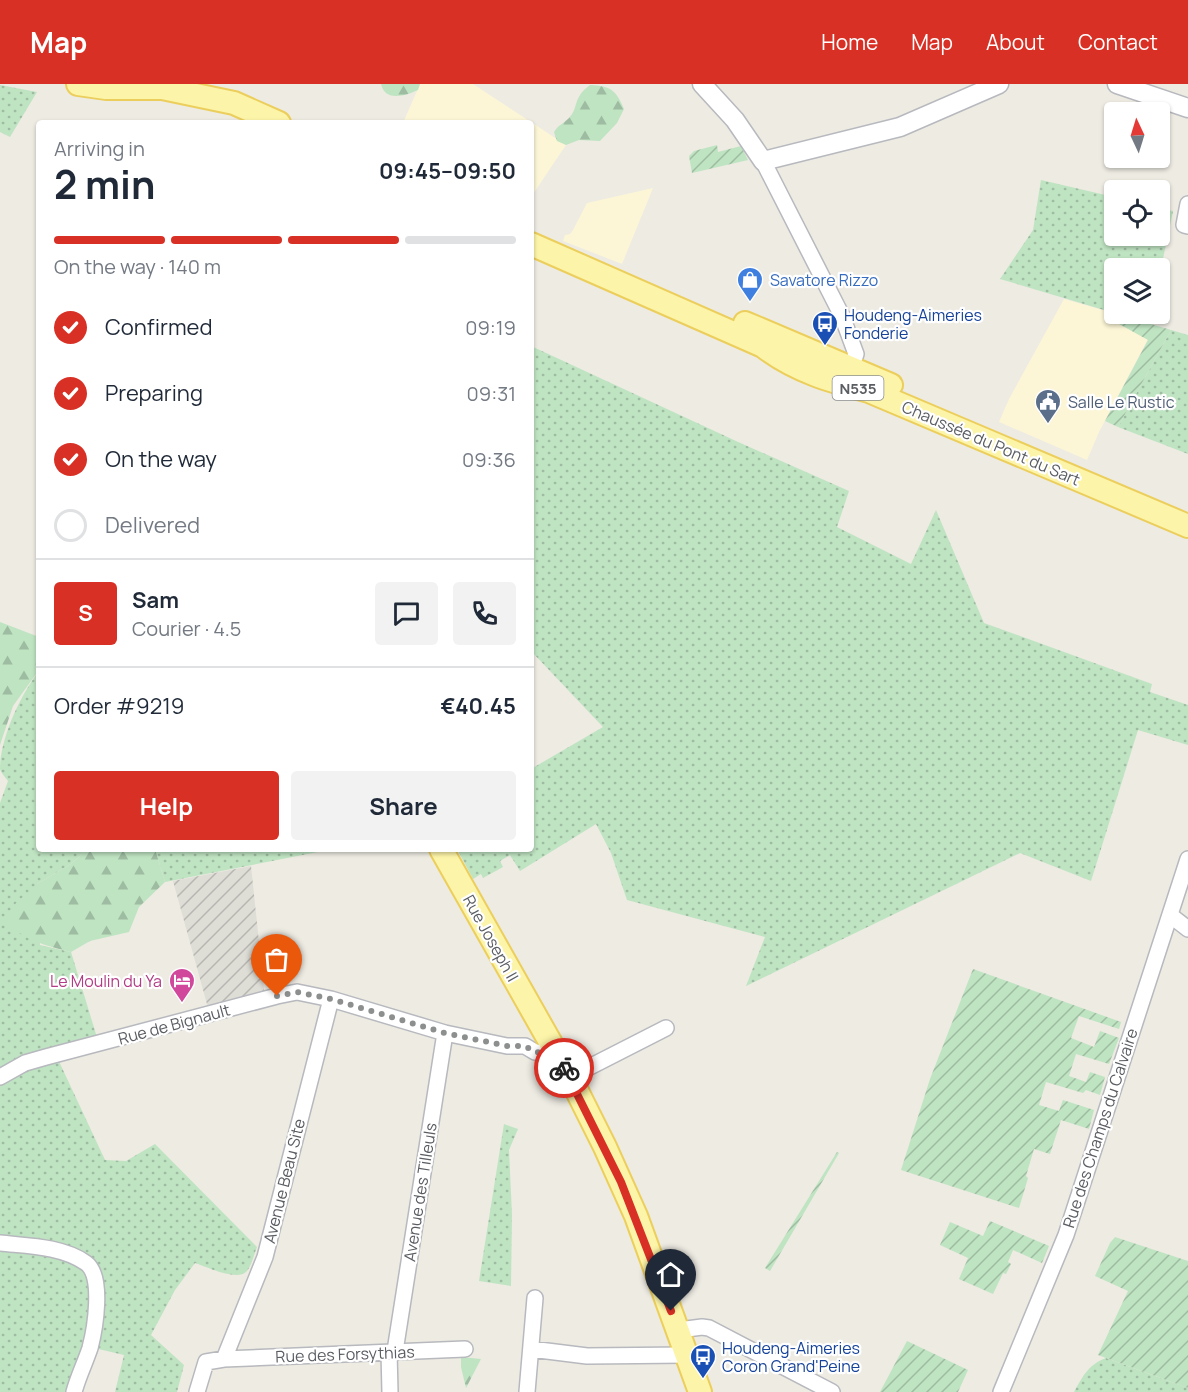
<!DOCTYPE html>
<meta charset="utf-8">
<style>
body{margin:0;font-family:Manrope,sans-serif;background:#f2f2f3;color:#1f2937;height:100vh;display:flex;flex-direction:column;font-size:22px;white-space:nowrap}
*{box-sizing:border-box;margin:0}
p{font-size:20px;color:#747a83}
.icon{flex:none;width:33px;height:33px;fill:none;stroke:currentColor;stroke-width:2;stroke-linecap:round;stroke-linejoin:round}
.map{position:relative;flex:1;overflow:hidden}
.sheet{position:absolute;left:36px;top:36px;width:498px;height:732px;display:flex;flex-direction:column;background:#fff;border-radius:6px;box-shadow:0 2px 4px #0004}
.sheet>*{flex:none}
.needle{width:39px;rotate:356deg}
.fabs{position:absolute;left:1104px;top:18px;display:grid;gap:12px}
.fabs a{display:grid;place-items:center;width:66px;height:66px;border-radius:6px;background:#fff;box-shadow:0 2px 4px #0004;font-size:30px}
.pin{position:absolute;display:grid;place-items:center;width:51px;height:51px;color:#fff;margin:-62px -26px;border-radius:50% 50% 50% 0;rotate:-45deg;box-shadow:0 0 6px #0007}
.pin .icon{rotate:45deg}
.courier{position:absolute;display:grid;place-items:center;width:60px;height:60px;margin:-30px;border:4px solid #d93025;border-radius:50%;background:#fff;color:#222;box-shadow:0 2px 8px #0007}
.overview em{font-style:normal;font-weight:700}
.overview div{display:flex;flex-direction:column-reverse}
.overview{display:flex;align-items:center;justify-content:space-between;height:102px;padding:0 18px}
h1{font-size:39px;font-weight:700;line-height:45px}
.bar{display:grid;grid-template-columns:repeat(4,1fr);gap:9px 6px;align-content:center;height:72px;padding:0 18px}
.bar i{height:8px;border-radius:4px;background:#e0e1e3}
.bar .selected{background:#d93025}
.bar p{grid-column:span 4}
.line{display:flex;align-items:center;gap:15px;padding:0 18px;border-top:2px solid #e0e1e3}
.line div{flex:1}
.round{display:grid;place-items:center;flex:none;width:63px;height:63px;border-radius:6px;background:#f2f2f3}
ol{padding:0 18px;list-style:none}
li{display:flex;align-items:center;gap:18px;height:66px}
li p{margin-inline-start:auto}
li .icon{padding:6px;border-radius:50%;background:#d93025;color:#fff;stroke-width:4}
li:last-child{color:#747a83}
li i{width:33px;height:33px;border:3px solid #e0e1e3;border-radius:50%}
.button{display:flex;gap:12px;margin-top:auto;padding:12px 18px}
.button a{flex:1;height:69px;border-radius:6px;background:#d93025;color:#fff;font-size:24px;font-weight:700;line-height:69px;text-align:center}
.button a+a{background:#f2f2f3;color:#1f2937}
header{display:flex;align-items:center;gap:36px;box-sizing:border-box;height:84px;padding:0 30px;background:#d93025;color:#fff}
header strong{font-size:28px}
nav{display:flex;gap:33px;margin-inline-start:auto;font-size:21px}
.map>svg:first-child{display:block}
</style>
<header>
<strong>Map</strong>
<nav><a>Home</a><a>Map</a><a>About</a><a>Contact</a></nav>
</header>
<div class="map">
<svg width="1188" height="1308" viewBox="0 0 1188 1308">
<defs>
<pattern id="industrial-furrows" width="10" height="10" patternUnits="userSpaceOnUse" patternTransform="scale(1.5)"><rect width="10" height="10" fill="#deddd6"/><path d="M-1 1l2-2M0 10L10 0M9 11l2-2" fill="none" stroke="#b7b6b1"/></pattern>
<pattern id="grass-dots" width="8" height="8" patternUnits="userSpaceOnUse" patternTransform="scale(1.5)"><rect width="8" height="8" fill="#bfe4c2"/><path d="M2 2h.1M6 6h.1" fill="none" stroke="#9ebca1" stroke-width="1.8" stroke-linecap="round"/></pattern>
<pattern id="forest-firs" width="22" height="20" patternUnits="userSpaceOnUse" patternTransform="scale(1.5)"><rect width="22" height="20" fill="#bfe4c2"/><path d="M5 1l3.5 6h-7zM16 11l3.5 6h-7z" fill="#9ebca1"/></pattern>
<pattern id="garden-furrows" width="10" height="10" patternUnits="userSpaceOnUse" patternTransform="scale(1.5)"><rect width="10" height="10" fill="#bfe4c2"/><path d="M-1 1l2-2M0 10L10 0M9 11l2-2" fill="none" stroke="#9ebca1"/></pattern>
</defs>
<rect width="100%" height="100%" fill="#edebe2"/>
<path fill="#fcf6d7" d="M420,0H473L566,61L531,113V39H403Z
M653,104L622,180L563,157L565,151L570,150L573,146L587,119Z
M1064,215L1124,232L1120,240L1148,255L1099,348L1087,376L999,338L1009,315Z"/>
<path fill="url(#industrial-furrows)" d="M251,782L265,915L210,931L173,797Z"/>
<path fill="url(#grass-dots)" d="M0,1L37,8L10,53L0,48Z
M1041,96L1114,113V152H1160V124L1173,127L1160,189V184H1114V229L1000,195L1033,146Z
M1171,246L1188,251V370L1118,343Z
M531,262L736,357L849,407L837,443L911,480L936,426L984,539L1152,600L1150,608L1188,621V661L1138,646L1091,797L1020,769L746,902L765,853L627,816L611,769L596,740L520,787L510,771L500,777L503,783L483,794L481,790L473,795L457,765H531V685L603,643L531,567Z
M39,587V765H88L71,780L37,800L40,861L71,868L99,960L56,971L105,1076L126,1077L155,1060L257,1163C254,1170 252,1181 247,1187C238,1198 207,1183 195,1179L175,1206L151,1251L184,1281L177,1308H115L124,1271L90,1263L74,1308H0V719L8,697C5,693 1,689 0,685C0,654 21,610 39,587Z
M155,765H321L323,767L165,798Z
M504,1040L518,1045L509,1066L512,1131L511,1202L479,1197Z
M1106,1274L1188,1304V1308H1074C1083,1292 1088,1281 1106,1274Z"/>
<path fill="url(#forest-firs)" d="M381,0H420L418,6C405,12 385,18 381,0Z
M590,1C611,2 616,6 624,25L617,39L600,57L579,56L566,61L557,57L554,48C558,41 563,40 569,34C579,24 572,14 590,1Z
M0,538L39,553V586L13,622L0,661Z
M88,765H155L165,798L139,823L129,848L90,857L71,868C43,861 28,857 6,839L13,822L37,800L71,780Z
M461,1273L481,1275L466,1304L461,1283Z"/>
<path fill="url(#garden-furrows)" d="M717,61L718,68L741,62L748,76L692,89L689,72L694,67Z
M1124,232L1171,246L1118,343L1105,337L1148,256L1119,240Z
M973,885L1121,938L1119,945L1079,932L1071,954L1094,963L1100,947L1119,954L1109,980L1076,970L1069,992L1086,998L1090,988L1105,993L1100,1011L1086,1006L1083,1009L1046,998L1039,1021L1059,1027L1063,1016L1094,1026L1089,1045L1061,1036L1050,1070L1034,1065L1026,1092L1028,1094L1019,1124L901,1086L930,995Z
M837,1068L839,1069L770,1187L765,1184Z
M990,1137L1049,1162L1042,1179L1013,1166L1008,1178L1011,1180L1006,1190L1003,1189L993,1210L959,1195L968,1174L940,1161L950,1138L983,1152Z
M1115,1153L1188,1177V1304L1098,1271L1128,1207L1095,1192L1110,1159Z
M907,1257L968,1286L958,1308H880Z"/>
<g fill="none" stroke-linecap="round" stroke-linejoin="round">
<defs>
<path id="minor" d="M763,77L842,232L856,270L849,291
M1188,120L1184,141L1188,142
M1170,831L1188,845
M0,993L25,979L46,973L277,912L297,908L331,915L445,949L507,962H525L535,968L546,969L555,966
M570,993L666,944
M0,1159C27,1162 62,1162 86,1179C104,1192 95,1245 90,1264C85,1279 78,1293 74,1308
M679,1246L702,1243L709,1244L832,1308
M531,1265L587,1272L687,1271
M395,1267L445,949
M389,1268L390,1308
M224,1275L265,1173L331,915
M197,1308L206,1278L224,1275L465,1265
M527,1308L535,1214
M1001,1308L1066,1151L1188,775"/>
<path id="tertiary" d="M702,0L735,36L763,77L900,43L999,0
M1117,0L1188,24"/>
<path id="primary" d="M78,0L106,4H158
M143,0L234,19L279,39
M531,160L763,262C795,287 831,297 869,307L1188,442
M745,239L891,301
M441,765L570,993L605,1063L636,1132L700,1308"/>
</defs>
<use href="#minor" stroke="#b7b9be" stroke-width="18"/>
<use href="#tertiary" stroke="#b7b9be" stroke-width="21"/>
<use href="#primary" stroke="#ecce5c" stroke-width="26"/>
<use href="#minor" stroke="#fff" stroke-width="15"/>
<use href="#tertiary" stroke="#fff" stroke-width="18"/>
<use href="#primary" stroke="#fcf4a8" stroke-width="22"/>
</g>
<g fill="none" stroke-linecap="round" stroke-linejoin="round">
<path stroke="#8d8f8f" stroke-width="6" stroke-dasharray="0 10.8" d="M277,912L297,908L331,915L445,949L507,962H525L535,968L546,969L555,966L564,984"/>
<path stroke="#d93025" stroke-width="8" d="M564,984L621,1098L671,1227"/>
</g>
<defs>
<symbol id="shop-pin" viewBox="-11 -11 22 30"><path d="M0 17L-7.5 6A9.5 9.5 0 1 1 7.5 6Z" fill="#3f7fe0" stroke="#fff"/><path d="M-5-2.5h2.3a2.7 3.5 0 0 1 5.4 0H5L5.5 6h-11ZM-1.5-2.5h3a1.5 2.3 0 0 0-3 0Z" fill="#fff"/></symbol>
<symbol id="bus-pin" viewBox="-11 -11 22 30"><path d="M0 17L-7.5 6A9.5 9.5 0 1 1 7.5 6Z" fill="#1a4fb4" stroke="#fff"/><path d="M-5-6H5V4H4V6H2V4H-2V6H-4V4H-5ZM-3.5-4V0h7V-4ZM-3.5 1.2v1.5H-2V1.2ZM2 1.2v1.5H3.5V1.2Z" fill="#fff"/></symbol>
<symbol id="civic-pin" viewBox="-11 -11 22 30"><path d="M0 17L-7.5 6A9.5 9.5 0 1 1 7.5 6Z" fill="#5c6f8a" stroke="#fff"/><path d="M-.6-6.5H3V-4.5H.6V-3L4-1V1h2V6H-6V1h2V-1L-.6-3ZM-1.2 2.5V6h2.4V2.5Z" fill="#fff"/></symbol>
<symbol id="hotel-pin" viewBox="-11 -11 22 30"><path d="M0 17L-7.5 6A9.5 9.5 0 1 1 7.5 6Z" fill="#d1479c" stroke="#fff"/><path d="M-6-4.5h1.5V1H6V5H4.5V3h-9V5H-6ZM-4 0a1.8 1.8 0 1 1 3.6 0ZM.5 0V-2.5h3Q6-2.5 6 0Z" fill="#fff"/></symbol>
</defs>
<g fill-rule="evenodd">
<use href="#shop-pin" x="735" y="181" width="30" height="40"/>
<use href="#bus-pin" x="810" y="225" width="30" height="40"/>
<use href="#civic-pin" x="1033" y="303" width="30" height="40"/>
<use href="#hotel-pin" x="167" y="882" width="30" height="40"/>
<use href="#bus-pin" x="688" y="1258" width="30" height="40"/>
</g>
<g text-anchor="middle" dominant-baseline="central" stroke-width="4.5" stroke-linejoin="round" paint-order="stroke">
<rect fill="#fff" stroke="#8c8e91" stroke-width="1.5" x="832.5" y="292" width="51" height="24" rx="4.5"/>
<g font-size="15" font-weight="bold" fill="#5a5d62">
<text x="858" y="304">N535</text>
</g>
<g font-size="16" fill="#366cbe" stroke="#fff" text-anchor="start">
<text x="770" y="196">Savatore Rizzo</text>
</g>
<g font-size="16" fill="#164399" stroke="#fff" text-anchor="start">
<text x="844" y="231">Houdeng-Aimeries<tspan x="844" dy="18">Fonderie</tspan></text>
<text x="722" y="1264">Houdeng-Aimeries<tspan x="722" dy="18">Coron Grand'Peine</tspan></text>
</g>
<g font-size="16" fill="#4e5e75" stroke="#fff" text-anchor="start">
<text x="1068" y="318">Salle Le Rustic</text>
</g>
<g font-size="16" fill="#5a5d62" stroke="#fff">
<text transform="translate(991 359) rotate(23)">Chaussée du Pont du Sart</text>
<text transform="translate(491 854) rotate(61)">Rue Joseph II</text>
<text transform="translate(174 940) rotate(-15)">Rue de Bignault</text>
<text transform="translate(1100 1044) rotate(-72)">Rue des Champs du Calvaire</text>
<text transform="translate(284 1097) rotate(-76)">Avenue Beau Site</text>
<text transform="translate(420 1108) rotate(-81)">Avenue des Tilleuls</text>
<text transform="translate(345 1270) rotate(-2)">Rue des Forsythias</text>
</g>
<g font-size="16" fill="#b23c85" stroke="#fff" text-anchor="end">
<text x="162" y="897">Le Moulin du Ya</text>
</g>
</g>
</svg>
<div class="fabs">
<a><svg class="needle" viewBox="-14 -14 28 28"><path d="M0-13l5 13h-10z" fill="#e53935"/><path d="M0 13l5-13h-10z" fill="#747a83"/></svg></a>
<a><svg class="icon" aria-label="locate" viewBox="0 0 24 24"><circle cx="12" cy="12" r="6"/><path d="M12 2v4M12 18v4M2 12h4M18 12h4"/></svg></a>
<a><svg class="icon" aria-label="layers" viewBox="0 0 24 24"><path d="M12 4l9 5-9 5-9-5zM3 14l9 5 9-5"/></svg></a>
</div>
<div class="pin" style="left:277px;top:912px;background:#ea580c"><svg class="icon" aria-label="bag" viewBox="0 0 24 24"><path d="M5 8h14l-1 12H6zM9 8a3 3 0 0 1 6 0"/></svg></div>
<div class="pin" style="left:671px;top:1227px;background:#1f2937"><svg class="icon" aria-label="home" viewBox="0 0 24 24"><path d="M3 11l9-7 9 7M6 9v11h12V9"/></svg></div>
<div class="courier" style="left:564px;top:984px"><svg class="icon" aria-label="bike" viewBox="0 0 24 24"><circle cx="6" cy="16" r="4"/><circle cx="18" cy="16" r="4"/><path d="M6 16l4-8h5l3 8M10 8l3 8H6M13 5h3"/></svg></div>
<section class="sheet">
<div class="overview"><div><h1>2 min</h1><p>Arriving in</p></div><em>09:45–09:50</em></div>
<div class="bar"><i class="selected"></i><i class="selected"></i><i class="selected"></i><i></i><p>On the way · 140 m</p></div>
<ol>
<li><svg class="icon" aria-label="check" viewBox="0 0 24 24"><path d="M5 12l5 5 9-10"/></svg>Confirmed<p>09:19</p></li>
<li><svg class="icon" aria-label="check" viewBox="0 0 24 24"><path d="M5 12l5 5 9-10"/></svg>Preparing<p>09:31</p></li>
<li><svg class="icon" aria-label="check" viewBox="0 0 24 24"><path d="M5 12l5 5 9-10"/></svg>On the way<p>09:36</p></li>
<li><i></i>Delivered</li>
</ol>
<div class="line" style="height:108px"><b class="round" style="background:#d93025;color:#fff">S</b><div><b>Sam</b><p>Courier · 4.5</p></div><a class="round"><svg class="icon" aria-label="chat" viewBox="0 0 24 24"><path d="M4 5h16v11H9l-5 4z"/></svg></a><a class="round"><svg class="icon" aria-label="phone" viewBox="0 0 24 24"><path d="M5 4h4l2 5-3 2q2 4 5 5l2-3 5 2v4C11 20 4 13 5 4z"/></svg></a></div>
<div class="line" style="height:78px"><div>Order #9219</div><b>€40.45</b></div>
<div class="button"><a>Help</a><a>Share</a></div>
</section>
</div>
